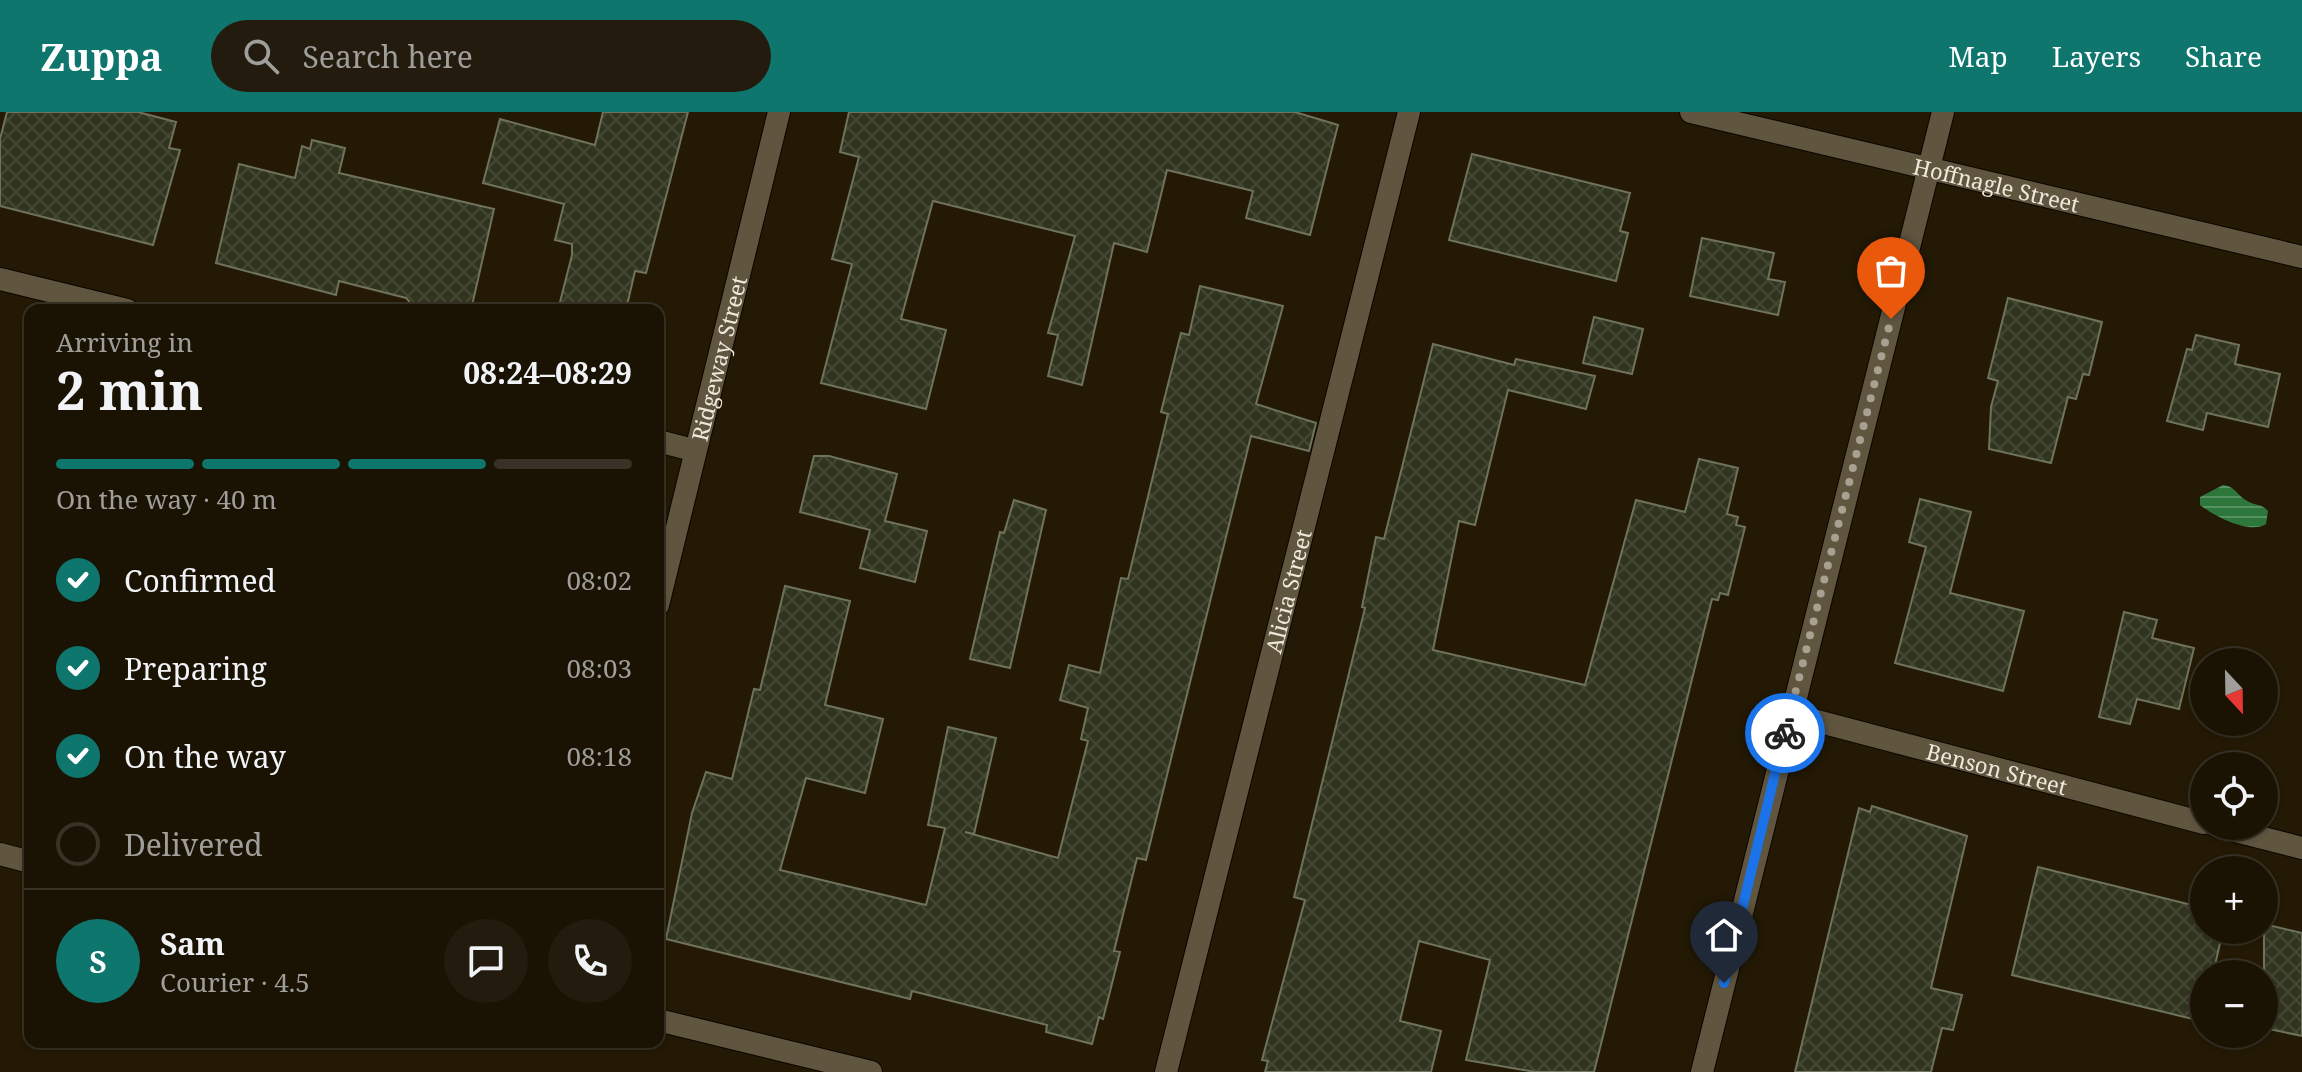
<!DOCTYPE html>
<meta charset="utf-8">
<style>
body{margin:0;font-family:"Noto Serif",serif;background:#231c0e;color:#f1f3f6;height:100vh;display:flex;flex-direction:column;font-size:30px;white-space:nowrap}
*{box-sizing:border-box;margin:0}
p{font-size:26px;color:#9f9e9a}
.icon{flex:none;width:44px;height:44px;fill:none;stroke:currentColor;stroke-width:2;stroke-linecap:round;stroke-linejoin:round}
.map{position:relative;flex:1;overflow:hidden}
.details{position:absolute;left:24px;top:192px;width:640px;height:744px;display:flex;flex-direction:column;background:#1a1304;border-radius:16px;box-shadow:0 2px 6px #0004,0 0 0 2px #383226}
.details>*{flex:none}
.needle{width:52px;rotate:158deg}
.tools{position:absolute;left:2190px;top:536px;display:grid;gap:16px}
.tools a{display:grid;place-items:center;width:88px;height:88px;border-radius:50%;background:#1a1304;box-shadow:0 2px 6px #0004,0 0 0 2px #383226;font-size:40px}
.pin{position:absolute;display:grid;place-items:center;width:68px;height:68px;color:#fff;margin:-82px -34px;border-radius:50% 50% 50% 0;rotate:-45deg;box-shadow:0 0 8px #0007}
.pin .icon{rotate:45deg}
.courier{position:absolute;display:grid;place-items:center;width:80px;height:80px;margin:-40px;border:6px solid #1a73e8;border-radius:50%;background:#fff;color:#222;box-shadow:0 2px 10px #0007}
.head em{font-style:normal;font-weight:700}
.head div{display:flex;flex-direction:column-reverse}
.head{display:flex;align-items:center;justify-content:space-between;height:136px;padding:0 32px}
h1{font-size:52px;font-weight:700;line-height:60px}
.bar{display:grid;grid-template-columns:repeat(4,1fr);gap:12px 8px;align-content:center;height:96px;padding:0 32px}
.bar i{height:10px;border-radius:6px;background:#383226}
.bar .current{background:#0f766e}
.bar p{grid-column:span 4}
.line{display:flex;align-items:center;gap:20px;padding:0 32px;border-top:2px solid #383226}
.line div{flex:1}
.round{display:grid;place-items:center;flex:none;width:84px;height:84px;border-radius:42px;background:#231c0e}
ol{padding:0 32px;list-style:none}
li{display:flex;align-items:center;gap:24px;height:88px}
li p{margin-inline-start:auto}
li .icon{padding:8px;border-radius:50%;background:#0f766e;color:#fff;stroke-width:4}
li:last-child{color:#9f9e9a}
li i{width:44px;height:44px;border:4px solid #383226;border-radius:50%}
header{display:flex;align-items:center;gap:48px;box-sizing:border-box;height:112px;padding:0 40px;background:#0f766e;color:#fff}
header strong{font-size:38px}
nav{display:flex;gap:44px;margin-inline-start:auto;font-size:28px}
.search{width:560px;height:72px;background:#231c0e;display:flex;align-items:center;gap:20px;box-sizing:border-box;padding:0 28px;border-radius:44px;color:#9f9e9a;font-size:30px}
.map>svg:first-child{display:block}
</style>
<header>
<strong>Zuppa</strong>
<div class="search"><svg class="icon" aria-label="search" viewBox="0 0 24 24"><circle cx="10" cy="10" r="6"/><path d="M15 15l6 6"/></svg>Search here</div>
<nav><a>Map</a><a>Layers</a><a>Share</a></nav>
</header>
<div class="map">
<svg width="2302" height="960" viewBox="0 0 2302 960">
<defs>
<pattern id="water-rules" width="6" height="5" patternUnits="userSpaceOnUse" patternTransform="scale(2)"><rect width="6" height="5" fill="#2d773c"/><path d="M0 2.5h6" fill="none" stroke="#569161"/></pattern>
<pattern id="building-cross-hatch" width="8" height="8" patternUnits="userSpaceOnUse" patternTransform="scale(2)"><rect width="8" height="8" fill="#31341e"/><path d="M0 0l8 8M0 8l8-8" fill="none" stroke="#454833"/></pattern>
</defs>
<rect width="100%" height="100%" fill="#231905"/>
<path fill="url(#water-rules)" d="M2223,373C2234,374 2236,381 2244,387C2253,394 2261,391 2268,399L2266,412C2250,423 2214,404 2200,393V385Z"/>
<path fill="url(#building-cross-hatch)" stroke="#6f735b" stroke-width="2" d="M7,0H138L176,10L169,36L180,38L153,133L0,94V27Z
M603,0H688L646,161L635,159L626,198H558L572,143V132L555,128L564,92L483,71L500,7L595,33Z
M849,0H1295L1338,13L1310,123L1246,106L1253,79L1167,58L1147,140L1114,131L1082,273L1048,264L1058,223L1048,221L1075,124L933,89L901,207L946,218L926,297L821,271L852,152L832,147L859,45L840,40Z
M312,28L345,36L339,61L494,97L471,198H407L409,189L406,186L339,169L336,183L216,151L239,52L295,66L302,34L310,37Z
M1472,42L1630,81L1620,119L1628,121L1616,169L1449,128Z
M1702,126L1774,141L1768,167L1785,170L1778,203L1690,184Z
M1200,174L1283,194L1256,292L1316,311L1309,339L1251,324L1146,748L1137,746L1114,839L1120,840L1103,907L1099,905L1092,932L1046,920L1047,913L912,879L910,887L666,827L692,701L706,660L732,667L754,577L760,578L785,474L850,489L825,593L883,607L865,681L806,666L780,758L926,793L945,716L928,713L948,615L996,626L974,722L965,720L1058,746L1088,629L1081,627L1088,596L1060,588L1069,553L1100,561L1121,466L1128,467L1168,302L1161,300L1181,221L1189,223Z
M2008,186L2102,210L2089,263L2083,262L2076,287L2068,285L2051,351L1989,337L1991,295L1998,269L1988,266Z
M1594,205L1643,217L1632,262L1583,251Z
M2196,223L2239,233L2235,252L2280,262L2268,315L2207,301L2203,318L2167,309L2187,237L2192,238Z
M1433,232L1514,253L1516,247L1595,264L1586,297L1508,278L1475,413L1459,409L1433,538L1585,573L1636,388L1685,400L1699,347L1738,356L1727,402L1738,405L1736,413L1745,415L1728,483L1720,481L1718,488L1712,487L1594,960H1535L1466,948L1490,848L1419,829L1400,909L1441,919L1431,960H1265L1268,949L1262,948L1305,788L1294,785L1365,496L1362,495L1376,425L1384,427Z
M814,344H829L897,362L885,409L927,419L915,470L860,456L870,418L800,400Z
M1920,387L1971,400L1950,481L2024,499L2003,579L1895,551L1926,435L1909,430Z
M1014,388L1046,398L1010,556L970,547L1000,420L1004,421Z
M2124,500L2157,508L2152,526L2194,536L2179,597L2137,587L2130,612L2099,605Z
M1872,694L1967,724L1931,876L1962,883L1953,918L1942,916L1931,960H1795L1859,696L1870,700Z
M2038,755L2204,796V818H2223L2213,862H2204L2201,909L2012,863Z
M2264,812L2302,821V924L2264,916Z"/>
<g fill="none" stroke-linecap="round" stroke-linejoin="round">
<defs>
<g id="minor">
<path id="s1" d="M1691,0L2302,145"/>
<path d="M0,167L127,198"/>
<path d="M658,329L693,338"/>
<path id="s2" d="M658,493L779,0"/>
<path id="s3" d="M1790,602L2204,711"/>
<path d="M2216,714L2302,736"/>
<path d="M0,742L30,750"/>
<path d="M658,908L871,960"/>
<path id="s4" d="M1166,960L1409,0"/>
<path d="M1702,960L1943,0"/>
</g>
</defs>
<use href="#minor" stroke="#0c0500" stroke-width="24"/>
<use href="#minor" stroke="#60553f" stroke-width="22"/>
</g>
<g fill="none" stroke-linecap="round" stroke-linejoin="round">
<path stroke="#a8a090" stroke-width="8" stroke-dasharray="0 14.4" d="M1785,621L1891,207"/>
<path stroke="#1a73e8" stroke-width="10" d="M1724,871L1785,621"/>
</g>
<g text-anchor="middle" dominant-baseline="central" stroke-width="6" stroke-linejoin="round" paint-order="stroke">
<g font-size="22" fill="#efe8db" stroke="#1a1000">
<text stroke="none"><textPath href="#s1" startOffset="314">Hoffnagle Street</textPath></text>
<text stroke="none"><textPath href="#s2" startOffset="254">Ridgeway Street</textPath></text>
<text stroke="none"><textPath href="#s4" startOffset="496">Alicia Street</textPath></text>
<text stroke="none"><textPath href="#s3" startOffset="214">Benson Street</textPath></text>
</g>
</g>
</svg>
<div class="tools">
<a><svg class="needle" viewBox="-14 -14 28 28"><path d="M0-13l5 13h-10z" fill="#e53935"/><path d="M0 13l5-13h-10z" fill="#9f9e9a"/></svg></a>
<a><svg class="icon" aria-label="locate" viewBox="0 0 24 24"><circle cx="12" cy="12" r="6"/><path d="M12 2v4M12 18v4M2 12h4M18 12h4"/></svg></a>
<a>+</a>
<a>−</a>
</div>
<div class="pin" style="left:1891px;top:207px;background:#ea580c"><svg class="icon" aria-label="bag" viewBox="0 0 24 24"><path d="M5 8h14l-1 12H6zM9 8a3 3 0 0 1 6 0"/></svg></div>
<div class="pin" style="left:1724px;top:871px;background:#1f2937"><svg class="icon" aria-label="home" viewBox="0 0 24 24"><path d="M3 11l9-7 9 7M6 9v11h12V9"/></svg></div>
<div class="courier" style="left:1785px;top:621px"><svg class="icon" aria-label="bike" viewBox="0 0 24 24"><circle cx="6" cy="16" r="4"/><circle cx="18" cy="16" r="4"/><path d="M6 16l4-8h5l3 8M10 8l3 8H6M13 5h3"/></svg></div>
<section class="details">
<div class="head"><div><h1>2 min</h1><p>Arriving in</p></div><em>08:24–08:29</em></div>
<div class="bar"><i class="current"></i><i class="current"></i><i class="current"></i><i></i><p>On the way · 40 m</p></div>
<ol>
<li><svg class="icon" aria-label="check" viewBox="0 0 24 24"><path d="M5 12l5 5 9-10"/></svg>Confirmed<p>08:02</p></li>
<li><svg class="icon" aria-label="check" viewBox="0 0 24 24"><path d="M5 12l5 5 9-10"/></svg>Preparing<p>08:03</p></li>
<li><svg class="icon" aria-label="check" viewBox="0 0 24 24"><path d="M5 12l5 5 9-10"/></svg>On the way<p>08:18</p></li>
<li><i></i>Delivered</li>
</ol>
<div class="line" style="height:144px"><b class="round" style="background:#0f766e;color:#fff">S</b><div><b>Sam</b><p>Courier · 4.5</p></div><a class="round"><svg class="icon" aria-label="chat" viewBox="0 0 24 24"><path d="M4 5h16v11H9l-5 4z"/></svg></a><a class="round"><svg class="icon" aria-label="phone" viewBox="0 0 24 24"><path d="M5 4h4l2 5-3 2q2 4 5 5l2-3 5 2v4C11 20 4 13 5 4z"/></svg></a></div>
</section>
</div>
